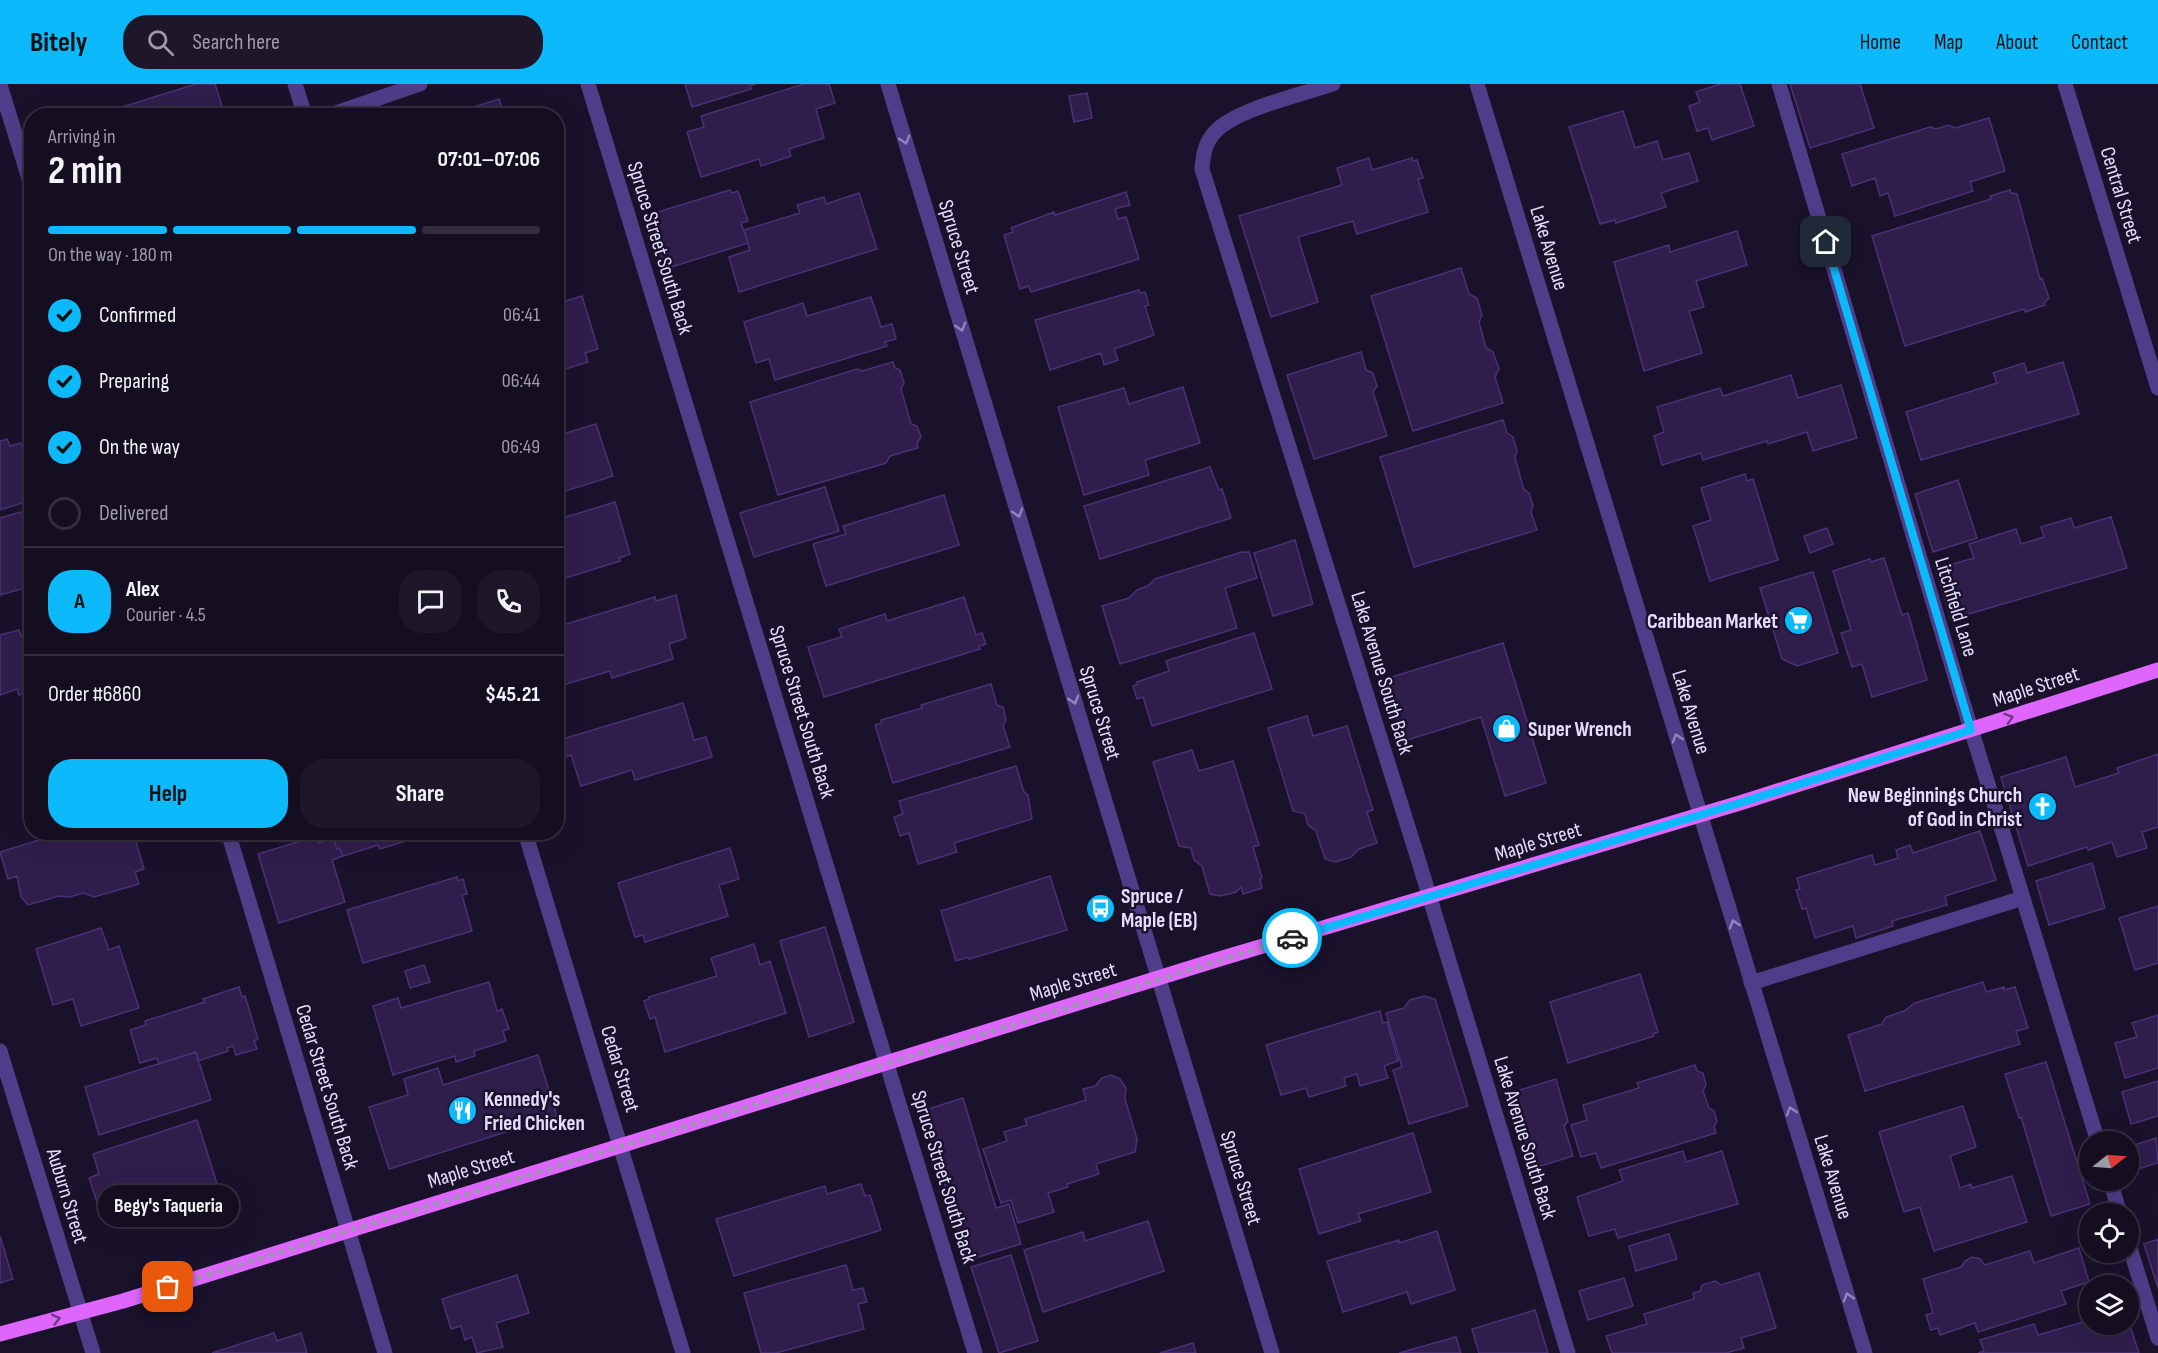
<!DOCTYPE html>
<meta charset="utf-8">
<style>
body{margin:0;font-family:"Sofia Sans Condensed",sans-serif;background:#1d1729;color:#f1f3f6;height:100vh;display:flex;flex-direction:column;font-size:22px;white-space:nowrap}
*{box-sizing:border-box;margin:0}
p{font-size:20px;color:#9d9ca5}
.icon{flex:none;width:33px;height:33px;fill:none;stroke:currentColor;stroke-width:2;stroke-linecap:round;stroke-linejoin:round}
.map{position:relative;flex:1;overflow:hidden}
.sheet{position:absolute;left:24px;top:24px;width:540px;height:732px;display:flex;flex-direction:column;background:#140e20;border-radius:24px;box-shadow:0 6px 24px #0002,0 0 0 2px #332e3e}
.sheet>*{flex:none}
.needle{width:39px;rotate:73deg}
.fabs{position:absolute;left:2079px;top:1047px;display:grid;gap:12px}
.fabs a{display:grid;place-items:center;width:60px;height:60px;border-radius:50%;background:#140e20;box-shadow:0 6px 24px #0002,0 0 0 2px #332e3e;font-size:30px}
.pin{position:absolute;display:grid;place-items:center;width:51px;height:51px;color:#fff;margin:-26px;border-radius:12px;box-shadow:0 3px 9px #0006}
.courier{position:absolute;display:grid;place-items:center;width:60px;height:60px;margin:-30px;border:4px solid #0cbafb;border-radius:50%;background:#fff;color:#222;box-shadow:0 2px 8px #0007}
.bubble{position:absolute;height:42px;border-radius:21px;background:#140e20;box-shadow:0 6px 24px #0002,0 0 0 2px #332e3e;font-size:20px;font-weight:700;line-height:42px;text-align:center}
.summary em{font-style:normal;font-weight:700}
.summary div{display:flex;flex-direction:column-reverse}
.summary{display:flex;align-items:center;justify-content:space-between;height:102px;padding:0 24px}
h1{font-size:39px;font-weight:700;line-height:45px}
.bar{display:grid;grid-template-columns:repeat(4,1fr);gap:9px 6px;align-content:center;height:72px;padding:0 24px}
.bar i{height:8px;border-radius:4px;background:#332e3e}
.bar .current{background:#0cbafb}
.bar p{grid-column:span 4}
.line{display:flex;align-items:center;gap:15px;padding:0 24px;border-top:2px solid #332e3e}
.line div{flex:1}
.round{display:grid;place-items:center;flex:none;width:63px;height:63px;border-radius:24px;background:#1d1729}
ol{padding:0 24px;list-style:none}
li{display:flex;align-items:center;gap:18px;height:66px}
li p{margin-inline-start:auto}
li .icon{padding:6px;border-radius:50%;background:#0cbafb;color:#111;stroke-width:4}
li:last-child{color:#9d9ca5}
li i{width:33px;height:33px;border:3px solid #332e3e;border-radius:50%}
.action{display:flex;gap:12px;margin-top:auto;padding:12px 24px}
.action a{flex:1;height:69px;border-radius:24px;background:#0cbafb;color:#111;font-size:24px;font-weight:700;line-height:69px;text-align:center}
.action a+a{background:#1d1729;color:#f1f3f6}
header{display:flex;align-items:center;gap:36px;box-sizing:border-box;height:84px;padding:0 30px;background:#0cbafb;color:#111}
header strong{font-size:28px}
nav{display:flex;gap:33px;margin-inline-start:auto;font-size:21px}
.search{width:420px;height:54px;background:#1d1729;display:flex;align-items:center;gap:15px;box-sizing:border-box;padding:0 21px;border-radius:24px;color:#9d9ca5;font-size:22px}
.map>svg:first-child{display:block}
</style>
<header>
<strong>Bitely</strong>
<div class="search"><svg class="icon" aria-label="search" viewBox="0 0 24 24"><circle cx="10" cy="10" r="6"/><path d="M15 15l6 6"/></svg>Search here</div>
<nav><a>Home</a><a>Map</a><a>About</a><a>Contact</a></nav>
</header>
<div class="map">
<svg width="2158" height="1269" viewBox="0 0 2158 1269">
<rect width="100%" height="100%" fill="#1a122b"/>
<path fill="#2f1e4c" stroke="#4b3077" stroke-width="1.5" d="M196,0H215L225,32H93Z
M685,0H756L750,2L751,5L692,23Z
M804,0H829L835,19L816,25L824,54L789,65L791,72L761,82L759,75L701,93L687,48L704,43L701,32Z
M1720,0H1740L1754,42L1712,56L1708,44L1697,47L1689,22L1700,18L1696,8Z
M1790,0H1860L1874,44L1810,64Z
M1087,9L1092,34L1074,38L1069,12Z
M499,15L504,32H446Z
M1623,27L1635,64L1657,57L1663,76L1689,69L1698,97L1661,109L1666,123L1616,139L1615,136L1600,140L1569,43Z
M1989,34L2005,87L1970,98L1973,107L1895,132L1888,109L1880,112L1875,94L1852,102L1842,70L1930,43L1936,45L1949,41L1955,44Z
M1369,74L1372,86L1412,74L1413,77L1417,76L1423,94L1418,95L1428,128L1357,150L1353,137L1298,153L1318,218L1271,233L1239,132L1342,101L1337,84Z
M730,106L732,109L738,107L748,137L741,139L748,159L665,185L648,131Z
M2010,106L2011,109L2017,110L2040,195L2042,194L2049,214L2044,219L2045,221L2025,228L2024,225L1905,262L1872,152L1991,115L1990,112Z
M1126,108L1130,121L1115,125L1118,135L1126,133L1139,175L1031,208L1029,202L1020,205L1004,151L1013,148L1011,144L1054,128L1055,131Z
M859,109L877,165L739,208L729,173L750,166L744,146L800,129L797,121L824,113L826,120Z
M1737,147L1747,181L1696,197L1704,223L1689,227L1702,269L1644,287L1614,178L1669,161L1670,168Z
M1461,184L1469,210L1477,214L1482,231L1479,238L1486,264L1493,268L1499,285L1495,293L1503,319L1413,347L1371,212Z
M1139,206L1140,209L1145,208L1149,221L1145,222L1154,251L1114,265L1118,276L1104,281L1101,269L1050,286L1035,236Z
M582,212L598,265L585,269L588,278L556,288V220Z
M871,213L881,243L892,240L896,255L885,258L887,262L775,296L769,275L756,279L744,238L803,219L807,232Z
M1361,268L1366,286L1373,289L1377,302L1373,308L1387,352L1314,375L1287,291Z
M893,278L895,284L900,286L904,299L901,305L911,340L917,342L921,353L917,359L918,364L890,372L886,379L778,411L750,318L857,285L862,287Z
M2063,278L2079,330L1921,376L1906,328L1997,299L1993,289L2024,279L2027,289Z
M1791,291L1798,314L1841,301L1857,354L1813,367L1807,348L1768,360L1767,357L1703,376L1701,369L1662,381L1654,352L1664,348L1657,323L1720,304L1723,312Z
M1183,303L1200,359L1145,376L1149,391L1084,411L1058,323L1124,304L1129,320Z
M1503,336L1507,349L1513,353L1517,367L1515,374L1524,406L1529,409L1533,422L1531,428L1537,446L1414,483L1380,373Z
M596,340L613,392L556,410V352Z
M7,355L10,362L21,359L32,395V416L0,426V357Z
M1210,383L1219,406L1222,405L1231,434L1100,475L1084,422Z
M1745,390L1747,397L1753,395L1778,476L1710,497L1693,442L1711,436L1701,404Z
M1958,396L1977,454L1933,468L1915,410Z
M825,403L839,447L754,473L740,429Z
M944,411L959,461L826,502L813,460L846,450L843,442Z
M615,418L630,470L619,474L620,477L556,497V436Z
M21,428L32,460V502L0,511V434Z
M2111,433L2127,484L1951,535L1936,485L1974,474L1969,460L2016,445L2021,460L2044,453L2041,443L2071,434L2074,444Z
M1827,444L1833,460L1810,469L1804,452Z
M1295,456L1313,520L1273,532L1254,469Z
M1242,468H1249L1257,494L1225,504L1237,544L1120,580L1102,522L1129,514L1137,506L1148,502L1155,495Z
M1884,474L1902,531L1908,529L1927,596L1872,613L1862,580L1852,583L1841,549L1851,546L1833,487L1870,475L1871,478Z
M1813,488L1838,569L1797,582L1782,575L1760,504Z
M676,511L686,554L669,560L673,575L612,594L610,587L556,603V543L655,513L656,517Z
M964,513L976,551L982,549L986,560L979,562L980,565L824,613L808,563L842,553L839,545L885,530L887,537Z
M19,546L21,552L32,548V607L19,611L17,605L0,611V551Z
M1254,549L1272,605L1152,642L1143,613L1137,615L1133,602L1138,600L1137,598L1169,587L1166,577Z
M1503,559L1546,699L1505,712L1481,633L1404,657L1385,595Z
M991,600L997,621L1003,623L1006,636L1003,642L1010,663L893,699L875,641L882,639L881,636L922,624L921,621Z
M683,619L694,656L706,653L712,673L635,696L632,686L581,702L571,671L563,674L558,658L566,654Z
M1307,632L1313,652L1347,642L1373,726L1367,728L1377,759L1359,765L1351,773L1336,778L1325,775L1316,747L1308,741L1305,730L1293,727L1268,644Z
M1192,666L1199,687L1233,677L1259,761L1253,763L1262,794L1260,795L1262,804L1243,810L1241,803L1236,808L1221,812L1210,810L1202,782L1194,776L1191,764L1179,762L1153,678Z
M2158,670V743L2142,748L2147,764L2117,773L2112,758L2088,766L2087,763L2028,782L2001,693L2066,673L2075,703L2119,689L2117,684Z
M1016,682L1024,708L1028,711L1032,735L954,759L957,768L918,780L909,749L900,752L894,733L903,730L899,717Z
M1980,747L1996,796L1945,812L1947,821L1892,837L1893,842L1856,854L1853,842L1815,854L1806,824L1802,825L1796,806L1800,805L1797,794L1872,771L1875,781L1898,774L1896,766L1910,761L1913,769Z
M65,748H133L144,785L135,788L139,800L94,813L84,809L69,813L59,812L28,821L21,813L17,792L8,795L0,768Z
M316,748H434L380,765L378,761L343,772L340,764L337,765L333,754L319,759Z
M317,752L319,759L333,754L337,765L340,764L343,772L332,776L345,818L279,839L258,770Z
M730,764L739,795L719,801L728,832L645,858L643,851L635,853L618,799Z
M2092,779L2105,824L2049,841L2036,797Z
M1050,792L1067,846L969,875L968,873L956,877L941,827Z
M457,793L458,797L463,795L467,810L462,811L472,847L363,879L347,826Z
M2158,822V879L2135,886L2119,834Z
M825,843L854,938L809,953L780,857Z
M101,844L109,866L119,862L139,924L81,942L73,915L53,921L36,865Z
M754,860L760,881L770,877L786,929L665,968L655,933L650,935L644,917L649,915V913L717,892L711,874Z
M424,881L430,898L410,904L405,887Z
M1640,890L1658,948L1653,950L1654,952L1568,979L1550,918Z
M489,898L497,927L502,925L509,945L503,947L506,957L474,967L475,972L456,978L455,972L393,991L373,922L398,914L401,924Z
M1983,898L1986,908L2004,903V906L2015,903L2028,944L2016,947L2020,960L1865,1007L1848,951L1882,940L1886,933L1904,927L1915,919Z
M239,903L242,913L245,912L258,955L254,957L257,965L236,971L233,962L227,964L228,967L198,977L196,968L159,980L157,974L140,979L130,946L146,941L145,937L205,918L203,915Z
M1424,912L1435,915L1468,1022L1409,1040L1393,986L1402,983L1386,929L1404,924L1410,916Z
M1380,927L1383,939L1387,938L1398,977L1384,982L1388,994L1360,1002L1357,990L1344,994L1346,1002L1309,1013L1306,1004L1281,1011L1266,961Z
M2158,931V984L2125,994L2115,959L2137,953L2132,939Z
M196,968L211,1016L99,1051L85,1003Z
M538,971L557,1032L389,1085L369,1023L408,1011L404,995L438,984L443,1001Z
M2046,978L2090,1120L2051,1132L2021,1033L2019,1034L2005,990Z
M1695,981L1697,987L1703,989L1706,1001L1703,1007L1709,1024L1714,1027L1717,1037L1714,1043L1716,1049L1601,1084L1596,1069L1581,1073L1571,1041L1587,1036L1583,1021L1639,1004L1637,999Z
M1111,991L1120,995L1126,1004L1125,1015L1137,1055L1135,1068L1096,1080L1099,1090L1067,1100L1068,1103L1048,1109L1054,1128L1018,1139L1011,1116L1001,1119L983,1065L1007,1057L1004,1048L1027,1041L1025,1035L1086,1016L1083,1005L1095,1002L1102,994Z
M1556,995L1568,1037L1564,1042L1573,1072L1534,1084L1510,1009Z
M2158,997V1032L2131,1040L2122,1008Z
M963,1014L996,1124L1009,1120L1021,1160L968,1176L922,1027Z
M1963,1022L1976,1063L1950,1072L1960,1104L1971,1100L1972,1104L2012,1092L2027,1138L1934,1167L1920,1123L1904,1128L1879,1048Z
M197,1036L218,1103L114,1136L107,1115L97,1118L89,1094L99,1090L93,1070Z
M1413,1049L1431,1108L1358,1130L1361,1137L1319,1150L1299,1085Z
M2156,1054L2158,1079L2128,1088V1063Z
M1683,1067L1686,1078L1722,1067L1738,1120L1618,1154L1615,1145L1589,1152L1577,1113L1623,1097L1619,1086Z
M861,1100L865,1112L870,1111L881,1146L734,1192L716,1135L825,1102L827,1110Z
M1148,1137L1164,1187L1043,1228L1024,1166L1083,1148L1085,1157Z
M1437,1147L1455,1206L1411,1220L1407,1208L1343,1228L1327,1177L1399,1156V1159Z
M1669,1150L1677,1175L1636,1187L1629,1162Z
M0,1152L13,1195L0,1199Z
M2158,1155V1204L2144,1160Z
M2079,1164L2089,1198L2061,1207L2066,1220L1978,1248L1975,1239L1940,1251L1938,1244L1931,1246L1926,1231L1933,1229L1923,1195L1961,1183L1965,1177L1972,1173L1980,1175L1985,1181L2030,1167L2034,1179Z
M1011,1171L1038,1257L999,1269L971,1183Z
M846,1181L853,1206L863,1204L867,1218L858,1220L864,1245L776,1269H761L744,1209Z
M1759,1189L1776,1244L1741,1254L1744,1264L1726,1269H1612L1606,1252L1647,1240L1644,1230L1694,1215L1693,1209L1700,1207L1702,1201L1715,1197L1721,1201Z
M517,1191L529,1229L496,1239L503,1263L477,1269L472,1253L465,1256L461,1242L451,1245L442,1215Z
M1624,1194L1633,1222L1588,1236L1579,1207Z
M1535,1226L1548,1269H1479L1472,1245Z
M2090,1236V1240H2128V1236L2139,1269H1978L1984,1267L1980,1256L2034,1240L2038,1251Z
M274,1249L277,1257L301,1249L307,1269H212Z
M1456,1253L1461,1269H1399Z
M1193,1259L1196,1269H1160Z"/>
<g fill="none" stroke-linecap="round" stroke-linejoin="round">
<path stroke="#4e3e89" stroke-width="15" d="M588,0L975,1269
M1333,0C1303,10 1237,25 1216,47C1205,58 1203,71 1202,85L1419,778L1568,1269
M1779,0L1960,609L2098,1058
M0,1L32,104
M327,32L420,0
M228,748L385,1269
M1751,899L2023,814
M2110,1096L2120,1130
M2128,1158L2158,1254"/>
<path stroke="#4e3e89" stroke-width="15" d="M295,0L305,32
M2065,0L2158,304
M525,748L683,1269
M0,967L93,1269"/>
<path stroke="#4e3e89" stroke-width="15" d="M888,0L1272,1269
M1477,0L1865,1269"/>
<path stroke="#de66fc" stroke-width="15" d="M0,1250L123,1217L1216,876L1743,718L2158,586"/>
</g>
<defs><path id="oneway-chevron" d="M-2-3.5L2.5 0L-2 3.5" fill="none" stroke-width="1.6" stroke-linecap="round" stroke-linejoin="round" transform="scale(1.5)"/></defs>
<g stroke="#9285be">
<use href="#oneway-chevron" transform="translate(905 56) rotate(73)"/>
<use href="#oneway-chevron" transform="translate(961 243) rotate(73)"/>
<use href="#oneway-chevron" transform="translate(1018 429) rotate(73)"/>
<use href="#oneway-chevron" transform="translate(1074 616) rotate(73)"/>
<use href="#oneway-chevron" transform="translate(1677 654) rotate(-107)"/>
<use href="#oneway-chevron" transform="translate(1734 840) rotate(-107)"/>
<use href="#oneway-chevron" transform="translate(1791 1027) rotate(-107)"/>
<use href="#oneway-chevron" transform="translate(1848 1213) rotate(-107)"/>
</g>
<g stroke="#723889">
<use href="#oneway-chevron" transform="translate(2009 634) rotate(-18)"/>
<use href="#oneway-chevron" transform="translate(56 1235) rotate(-14)"/>
</g>
<g fill="none" stroke-linecap="round" stroke-linejoin="round">
<path stroke="#9f95b4" stroke-width="6" stroke-dasharray="0 10.8" d="M168,1203L1292,854"/>
<path stroke="#0cbafb" stroke-width="8" d="M1292,854L1743,718L1971,646L1826,158"/>
</g>
<defs>
<symbol id="supermarket-disc" viewBox="-11 -11 22 22"><circle r="9.5" fill="#0cbafb" stroke="#1a122b"/><path d="M-6-5.5h2.5l.6 2H6L4.5 2H-2.5L-4.4-4H-6ZM-1.5 3.2a1.3 1.3 0 1 0 .1 0ZM3 3.2a1.3 1.3 0 1 0 .1 0Z" fill="#fff"/></symbol>
<symbol id="shop-disc" viewBox="-11 -11 22 22"><circle r="9.5" fill="#0cbafb" stroke="#1a122b"/><path d="M-5-2.5h2.3a2.7 3.5 0 0 1 5.4 0H5L5.5 6h-11ZM-1.5-2.5h3a1.5 2.3 0 0 0-3 0Z" fill="#fff"/></symbol>
<symbol id="church-disc" viewBox="-11 -11 22 22"><circle r="9.5" fill="#0cbafb" stroke="#1a122b"/><path d="M-1.2-6h2.4v3.5h3.3v2.4h-3.3V6h-2.4V-.1h-3.3v-2.4h3.3Z" fill="#fff"/></symbol>
<symbol id="bus-disc" viewBox="-11 -11 22 22"><circle r="9.5" fill="#0cbafb" stroke="#1a122b"/><path d="M-5-6H5V4H4V6H2V4H-2V6H-4V4H-5ZM-3.5-4V0h7V-4ZM-3.5 1.2v1.5H-2V1.2ZM2 1.2v1.5H3.5V1.2Z" fill="#fff"/></symbol>
<symbol id="restaurant-disc" viewBox="-11 -11 22 22"><circle r="9.5" fill="#0cbafb" stroke="#1a122b"/><path d="M-5-6h1v4h1v-4h1v4h1v-4h1v5L-1.5 .5V6h-2V.5L-5-1ZM5-6V6H3V1.5H1.5Q1.5-4 5-6Z" fill="#fff"/></symbol>
</defs>
<g fill-rule="evenodd">
<use href="#supermarket-disc" x="1782" y="520" width="33" height="33"/>
<use href="#shop-disc" x="1490" y="628" width="33" height="33"/>
<use href="#church-disc" x="2026" y="706" width="33" height="33"/>
<use href="#bus-disc" x="1084" y="808" width="33" height="33"/>
<use href="#restaurant-disc" x="446" y="1010" width="33" height="33"/>
</g>
<g text-anchor="middle" dominant-baseline="central" stroke-width="5" stroke-linejoin="round" paint-order="stroke">
<g font-size="21" fill="#e6dcfe" stroke="#1a122b">
<text transform="translate(2121 111) rotate(73)">Central Street</text>
<text transform="translate(959 163) rotate(73)">Spruce Street</text>
<text transform="translate(660 164) rotate(73)">Spruce Street South Back</text>
<text transform="translate(1549 164) rotate(73)">Lake Avenue</text>
<text transform="translate(1956 523) rotate(73)">Litchfield Lane</text>
<text transform="translate(1382 589) rotate(73)">Lake Avenue South Back</text>
<text transform="translate(2036 603) rotate(-18)">Maple Street</text>
<text transform="translate(802 628) rotate(73)">Spruce Street South Back</text>
<text transform="translate(1691 628) rotate(73)">Lake Avenue</text>
<text transform="translate(1100 629) rotate(73)">Spruce Street</text>
<text transform="translate(1538 758) rotate(-17)">Maple Street</text>
<text transform="translate(1073 898) rotate(-17)">Maple Street</text>
<text transform="translate(620 985) rotate(73)">Cedar Street</text>
<text transform="translate(327 1003) rotate(73)">Cedar Street South Back</text>
<text transform="translate(1525 1054) rotate(73)">Lake Avenue South Back</text>
<text transform="translate(471 1085) rotate(-17)">Maple Street</text>
<text transform="translate(944 1093) rotate(73)">Spruce Street South Back</text>
<text transform="translate(1833 1093) rotate(73)">Lake Avenue</text>
<text transform="translate(1241 1094) rotate(73)">Spruce Street</text>
<text transform="translate(67 1112) rotate(73)">Auburn Street</text>
</g>
<g font-size="21" font-weight="bold" fill="#e6dcfe" stroke="#1a122b" text-anchor="start">
<text x="1778" y="537" text-anchor="end">Caribbean Market</text>
<text x="1528" y="645">Super Wrench</text>
<text x="2022" y="711" text-anchor="end">New Beginnings Church<tspan x="2022" dy="24">of God in Christ</tspan></text>
<text x="1121" y="812">Spruce /<tspan x="1121" dy="24">Maple (EB)</tspan></text>
<text x="484" y="1015">Kennedy's<tspan x="484" dy="24">Fried Chicken</tspan></text>
</g>
</g>
</svg>
<div class="fabs">
<a><svg class="needle" viewBox="-14 -14 28 28"><path d="M0-13l5 13h-10z" fill="#e53935"/><path d="M0 13l5-13h-10z" fill="#9d9ca5"/></svg></a>
<a><svg class="icon" aria-label="locate" viewBox="0 0 24 24"><circle cx="12" cy="12" r="6"/><path d="M12 2v4M12 18v4M2 12h4M18 12h4"/></svg></a>
<a><svg class="icon" aria-label="layers" viewBox="0 0 24 24"><path d="M12 4l9 5-9 5-9-5zM3 14l9 5 9-5"/></svg></a>
</div>
<div class="pin" style="left:168px;top:1203px;background:#ea580c"><svg class="icon" aria-label="bag" viewBox="0 0 24 24"><path d="M5 8h14l-1 12H6zM9 8a3 3 0 0 1 6 0"/></svg></div>
<div class="pin" style="left:1826px;top:158px;background:#1f2937"><svg class="icon" aria-label="home" viewBox="0 0 24 24"><path d="M3 11l9-7 9 7M6 9v11h12V9"/></svg></div>
<div class="courier" style="left:1292px;top:854px"><svg class="icon" aria-label="car" viewBox="0 0 24 24"><path d="M5 17H2v-5l4-1 3-4h7l3 4 3 1v5h-3M9 17h6M6 11h13"/><circle cx="7" cy="17" r="2"/><circle cx="17" cy="17" r="2"/></svg></div>
<div class="bubble" style="left:98px;top:1101px;width:141px">Begy's Taqueria</div>
<section class="sheet">
<div class="summary"><div><h1>2 min</h1><p>Arriving in</p></div><em>07:01–07:06</em></div>
<div class="bar"><i class="current"></i><i class="current"></i><i class="current"></i><i></i><p>On the way · 180 m</p></div>
<ol>
<li><svg class="icon" aria-label="check" viewBox="0 0 24 24"><path d="M5 12l5 5 9-10"/></svg>Confirmed<p>06:41</p></li>
<li><svg class="icon" aria-label="check" viewBox="0 0 24 24"><path d="M5 12l5 5 9-10"/></svg>Preparing<p>06:44</p></li>
<li><svg class="icon" aria-label="check" viewBox="0 0 24 24"><path d="M5 12l5 5 9-10"/></svg>On the way<p>06:49</p></li>
<li><i></i>Delivered</li>
</ol>
<div class="line" style="height:108px"><b class="round" style="background:#0cbafb;color:#111">A</b><div><b>Alex</b><p>Courier · 4.5</p></div><a class="round"><svg class="icon" aria-label="chat" viewBox="0 0 24 24"><path d="M4 5h16v11H9l-5 4z"/></svg></a><a class="round"><svg class="icon" aria-label="phone" viewBox="0 0 24 24"><path d="M5 4h4l2 5-3 2q2 4 5 5l2-3 5 2v4C11 20 4 13 5 4z"/></svg></a></div>
<div class="line" style="height:78px"><div>Order #6860</div><b>$45.21</b></div>
<div class="action"><a>Help</a><a>Share</a></div>
</section>
</div>
